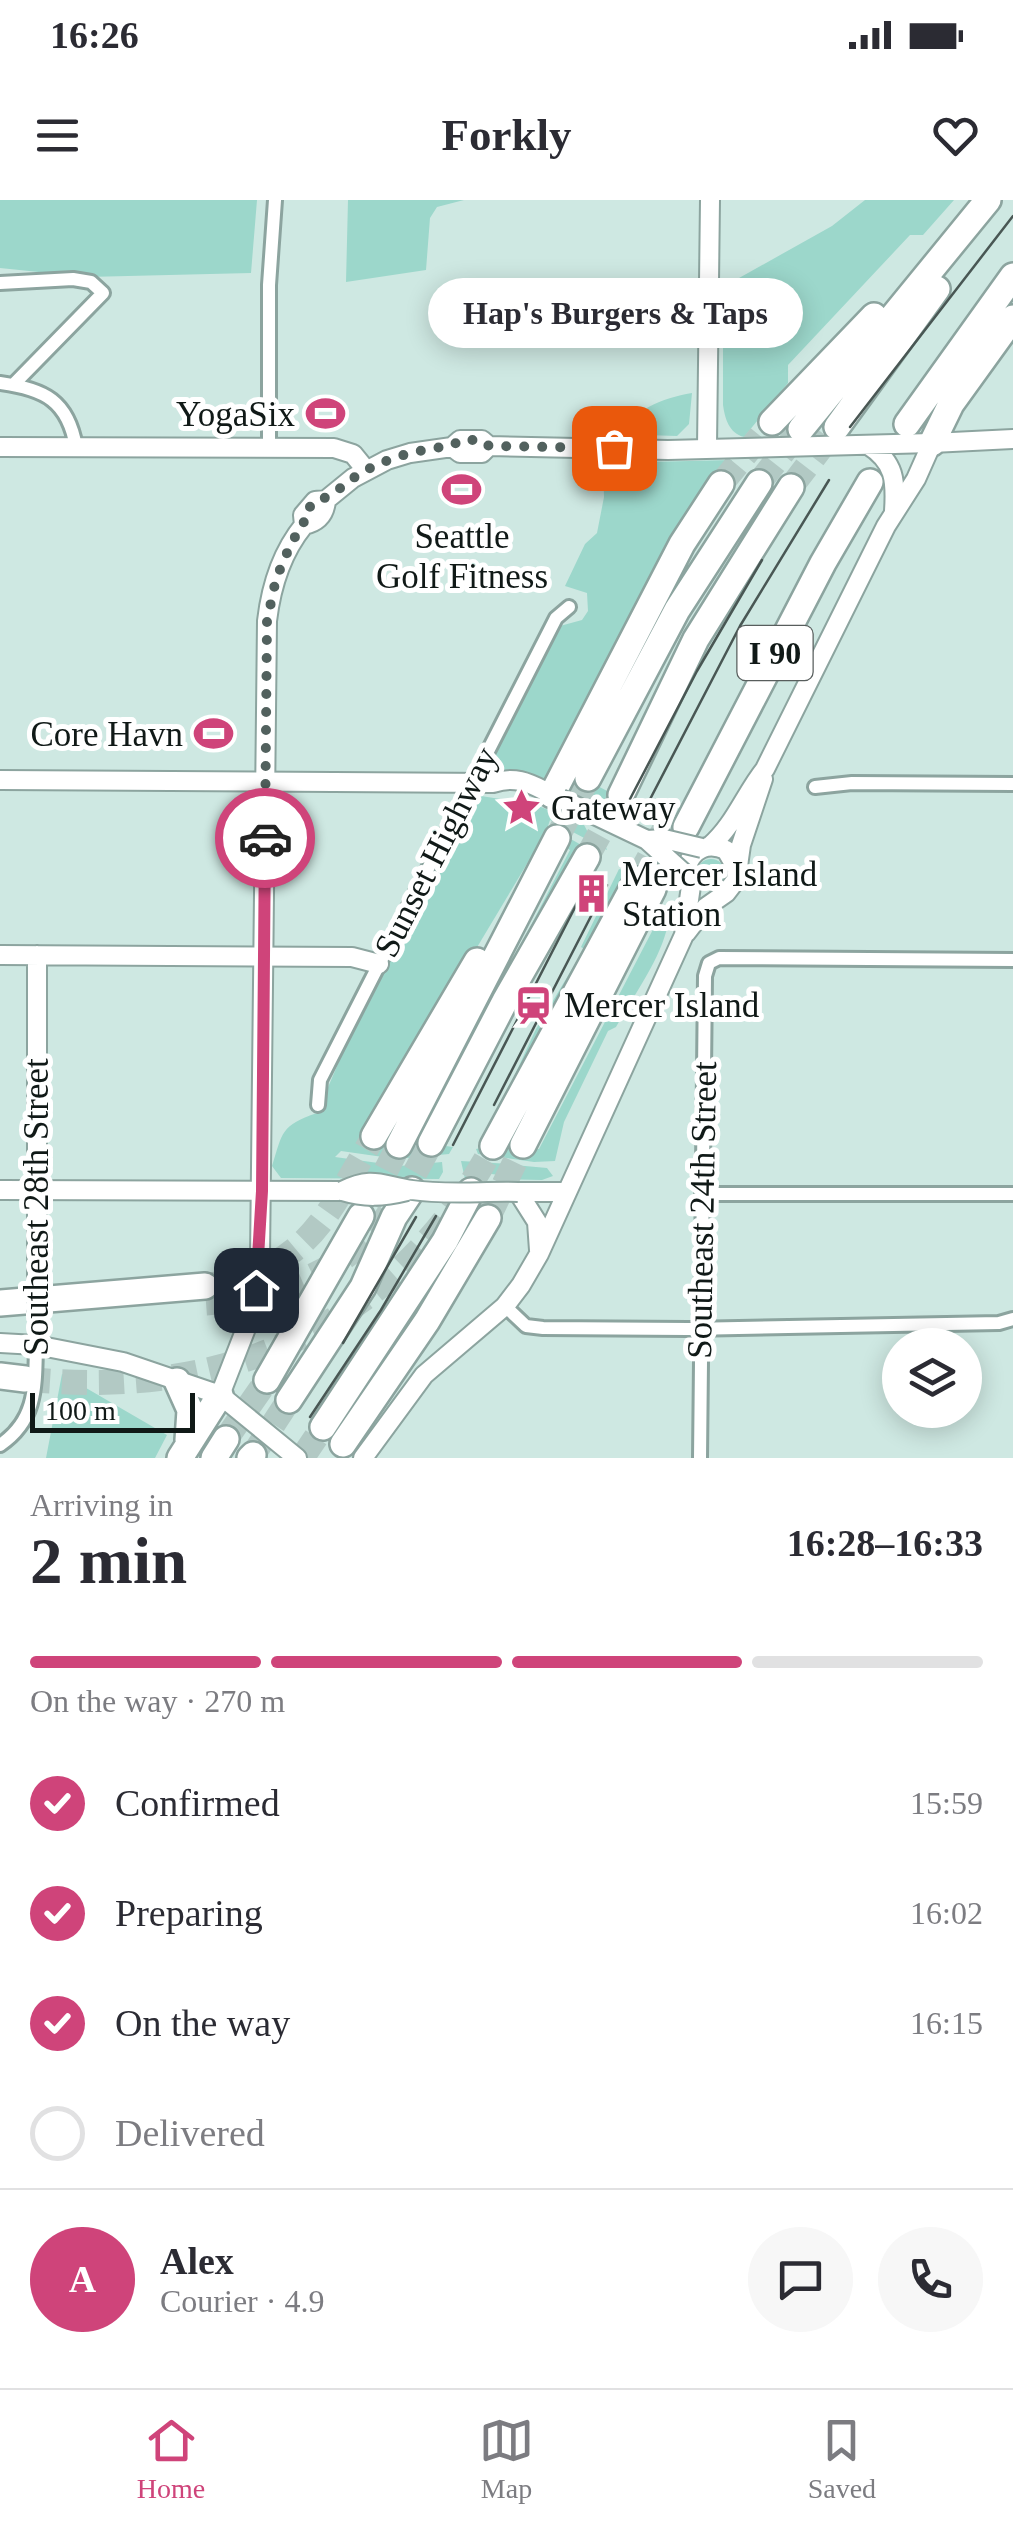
<!DOCTYPE html>
<meta charset="utf-8">
<style>
body{margin:0;font-family:Georgia,serif;background:#f7f7f7;color:#2b2b33;height:100vh;display:flex;flex-direction:column;font-size:38px;white-space:nowrap}
*{box-sizing:border-box;margin:0}
p{font-size:32px;color:#7c7c81}
.icon{flex:none;width:55px;height:55px;fill:none;stroke:currentColor;stroke-width:2;stroke-linecap:round;stroke-linejoin:round}
.map{position:relative;height:1258px;overflow:hidden}
.drawer{display:flex;flex-direction:column;background:#fff;flex:1}
.drawer>*{flex:none}
.buttons{position:absolute;left:882px;top:1128px;display:grid;gap:20px}
.buttons a{display:grid;place-items:center;width:100px;height:100px;border-radius:50%;background:#fff;box-shadow:0 5px 25px #0003;font-size:50px}
.scale{position:absolute;left:30px;bottom:25px;width:165px;box-sizing:border-box;padding-left:10px;border:5px solid #101917;border-top:0;font-size:28px;line-height:35px;white-space:nowrap;color:#101917;-webkit-text-stroke:8px #fff;paint-order:stroke}
.pin{position:absolute;display:grid;place-items:center;width:85px;height:85px;color:#fff;margin:-42px;border-radius:20px;box-shadow:0 5px 15px #0006}
.courier{position:absolute;display:grid;place-items:center;width:100px;height:100px;margin:-50px;border:8px solid #cf447a;border-radius:50%;background:#fff;color:#222;box-shadow:0 2px 12px #0007}
.bubble{position:absolute;height:70px;border-radius:35px;background:#fff;box-shadow:0 5px 25px #0003;font-size:32px;font-weight:700;line-height:70px;text-align:center}
.summary em{font-style:normal;font-weight:700}
.summary div{display:flex;flex-direction:column-reverse}
.summary{display:flex;align-items:center;justify-content:space-between;height:170px;padding:0 30px}
h1{font-size:65px;font-weight:700;line-height:75px}
.bar{display:grid;grid-template-columns:repeat(4,1fr);gap:15px 10px;align-content:center;height:120px;padding:0 30px}
.bar i{height:12px;border-radius:8px;background:#e1e1e2}
.bar .selected{background:#cf447a}
.bar p{grid-column:span 4}
.line{display:flex;align-items:center;gap:25px;padding:0 30px;border-top:2px solid #e1e1e2}
.line div{flex:1}
.round{display:grid;place-items:center;flex:none;width:105px;height:105px;border-radius:52px;background:#f7f7f7}
ol{padding:0 30px;list-style:none}
li{display:flex;align-items:center;gap:30px;height:110px}
li p{margin-inline-start:auto}
li .icon{padding:10px;border-radius:50%;background:#cf447a;color:#fff;stroke-width:4}
li:last-child{color:#7c7c81}
li i{width:55px;height:55px;border:5px solid #e1e1e2;border-radius:50%}
.status{display:flex;justify-content:space-between;align-items:center;height:70px;padding:0 50px;background:#fff;direction:ltr}
.status svg{height:28px;fill:currentColor}
header{display:flex;justify-content:space-between;align-items:center;height:130px;padding:0 30px;background:#fff;font-size:45px;font-weight:700}
.menu{display:flex;justify-content:space-around;align-items:center;height:140px;border-top:2px solid #e1e1e2;background:#fff;font-size:28px;color:#7c7c81}
.menu a{display:grid;justify-items:center;gap:5px}
.menu .selected{color:#cf447a}
.map>svg:first-child{display:block}
</style>
<div class="status"><b>16:26</b><svg viewBox="0 0 49 12"><path d="M0 12V9h3v3zM5 12V6h3v6zM10 12V3h3v9zM15 12V0h3v12zM26 1h20v11H26zM47 4h2v5h-2z"/></svg></div>
<header><svg class="icon" aria-label="menu" viewBox="0 0 24 24"><path d="M4 6h16M4 12h16M4 18h16"/></svg>Forkly<svg class="icon" aria-label="heart" viewBox="0 0 24 24"><path d="M12 20l-8-8c-3-5 5-10 8-4 3-6 11-1 8 4z"/></svg></header>
<div class="map">
<svg width="1013" height="1258" viewBox="0 0 1013 1258">
<rect width="100%" height="100%" fill="#cee8e2"/>
<path fill="#9cd7cb" fill-rule="evenodd" d="M0,0H257L251,73L87,77L0,68Z
M348,0H464L437,7L430,18L426,70L346,82Z
M865,0H954L923,35H910L788,165V183L744,237C729,233 725,219 723,205V87L832,26Z
M692,193L689,224L677,236L613,234C635,211 661,198 692,193Z
M732,260L551,580L501,569L495,553L560,426L582,420L588,411L587,393L565,386L585,344L597,333L604,297L603,263Z
M571,572L651,614C625,625 593,601 569,590Z
M481,596L533,604L583,623L592,640L605,645L607,650L550,620L548,626L590,650L548,748L446,946L453,947L449,954L397,959L341,951L335,957L400,966L442,962L443,972L439,979L281,978L272,966C283,932 280,926 317,913L355,824L470,602ZM543,637L570,650L416,947L387,948L476,749Z
M697 673a14 14 0 1 1 28 0a14 14 0 1 1-28 0Z
M619,669L632,672L580,805L508,949H539L661,714L669,718C664,755 635,793 616,827L608,831L564,922L555,961L534,962L478,954L476,949L481,948L536,829L584,749L581,747Z
M461,961L511,964L499,975L484,973L480,979H465Z
M514,965L547,968L553,976L542,980L501,979L500,977Z
M62,1174L167,1235L155,1258H46Z"/>
<g fill="none" stroke-linecap="round" stroke-linejoin="round">
<path stroke="#b2c9c4" stroke-width="25" stroke-dasharray="25 12" stroke-linecap="butt" d="M759,283L801,229
M721,284L772,222
M791,287L837,227
M557,638L588,578
M587,657L621,595
M637,680L670,619
M369,1003L399,945
M488,1018L523,945
M205,1086C308,1069 326,1017 374,936
M206,1103C270,1098 338,1075 381,1024C401,1000 416,971 431,943
M25,1179C227,1200 395,1128 493,946
M226,1239L267,1180
M253,1255L289,1200
M302,1258L323,1227"/>
<defs>
<path id="minor" d="M0,83L73,79L91,82L103,93L13,185
M0,183C45,189 68,201 76,247
M269,247V85L275,0
M815,587L852,583L1013,584
M318,905L320,880L556,418L569,407
M702,994H1013
M505,1106L526,1126L543,1128L688,1129L999,1123L1013,1119
M0,1245C37,1220 35,1186 36,1145
M700,1258L705,776L709,763L719,758L1013,760"/>
<path id="tertiary" d="M0,247L334,248L353,254L366,270
M707,247L710,0
M0,580L493,583C522,573 538,590 561,598
M710,646C735,624 745,594 765,569L886,326L916,279L932,243L1013,239
M691,686L686,668C693,648 708,642 726,650L737,669
M686,733L706,707L726,693L736,680L741,645L763,579
M0,755L352,757L379,764
M0,990L342,991
M518,992L537,1022L539,1050
M518,992H566
M37,1059V755
M363,1258L424,1175L505,1106L521,1085L539,1054L684,735L691,686"/>
<path id="secondary" d="M868,245C895,262 896,281 894,311
M452,247L460,253H482L489,246
M304,325C318,322 325,314 326,300
M0,1143L36,1145L123,1162L220,1195L297,1258
M220,1195L250,1118L260,1058L267,421C271,387 282,352 304,325L303,315L315,301L326,300L353,278L387,260L410,253L452,247L460,240H482L489,246L668,250L932,243"/>
<path id="motorway" d="M772,222L874,116
M907,224L1013,76
M837,227L937,89
M801,229L988,0
M932,243L951,204L1013,118
M588,578L677,410L759,283
M552,595L682,344L721,284
M621,595L696,439L791,287
M686,627L823,363L870,282
M374,936L477,761
M431,943L505,801L587,657
M399,945L557,638
M523,945L653,689
M493,946L637,680
M0,1103L205,1086
M0,1176L25,1179
M267,1180L361,1016
M177,1181L190,1210L188,1240
M289,1200L363,1087L394,1017L412,990
M323,1227L445,1041L471,991
M343,1244L427,1121L488,1018
M180,1258L220,1195
M214,1258L226,1239
M250,1258L253,1255"/>
</defs>
<use href="#minor" stroke="#8ca49f" stroke-width="18"/>
<use href="#tertiary" stroke="#8ca49f" stroke-width="22"/>
<use href="#secondary" stroke="#8ca49f" stroke-width="22"/>
<use href="#motorway" stroke="#8ca49f" stroke-width="30"/>
<use href="#minor" stroke="#fff" stroke-width="12"/>
<use href="#tertiary" stroke="#fff" stroke-width="18"/>
<use href="#secondary" stroke="#fff" stroke-width="18"/>
<use href="#motorway" stroke="#fff" stroke-width="25"/>
<path stroke="#495754" stroke-width="2.5" d="M850,227L1013,16
M630,599L697,471L762,360
M646,607L740,426L829,280
M494,905L607,685
M453,945L587,684
M343,1143L416,1017
M310,1217L381,1110L436,1016"/>
<defs>
<path id="tertiary-bridge" d="M561,599L647,640L687,676
M647,640L664,639L702,648
M342,991C373,976 380,985 412,990C446,995 483,991 518,992
M342,991C365,998 383,997 407,991
M37,1119V1059"/>
</defs>
<use href="#tertiary-bridge" stroke="#8ca49f" stroke-width="22" stroke-linecap="butt"/>
<use href="#tertiary-bridge" stroke="#fff" stroke-width="18"/>
</g>
<g fill="none" stroke-linecap="round" stroke-linejoin="round">
<path stroke="#52615e" stroke-width="10" stroke-dasharray="0 18" d="M265,638L267,421L276,379L292,341L304,325L303,315L315,301C332,298 346,282 361,273C389,257 420,249 452,246L460,240H482L489,246L614,248"/>
<path stroke="#cf447a" stroke-width="12" d="M256,1090L262,991L265,638"/>
</g>
<defs>
<symbol id="stadium-bare" viewBox="-9 -9 18 18"><path d="M0-5a6.5 5 0 1 0 0 10a6.5 5 0 1 0 0-10ZM-3.5-1.8h7v3.6h-7Z" fill="#cf447a" stroke="#fff" stroke-width="2.5" paint-order="stroke"/></symbol>
<symbol id="sight-bare" viewBox="-9 -9 18 18"><path d="M0-6L1.8-2.2L6-1.7L2.9 1.2L3.7 5.4L0 3.3L-3.7 5.4L-2.9 1.2L-6-1.7L-1.8-2.2Z" fill="#cf447a" stroke="#fff" stroke-width="2.5" paint-order="stroke"/></symbol>
<symbol id="building-bare" viewBox="-9 -9 18 18"><path d="M-4-6H4V6H1V3H-1V6H-4ZM-2.5-4.3h1.7v1.8h-1.7ZM.8-4.3h1.7v1.8H.8ZM-2.5-1h1.7V.8h-1.7ZM.8-1h1.7V.8H.8Z" fill="#cf447a" stroke="#fff" stroke-width="2.5" paint-order="stroke"/></symbol>
<symbol id="station-bare" viewBox="-9 -9 18 18"><path d="M-3-6H3Q5-6 5-4V2Q5 4 3 4L4.5 6H3L1.5 4h-3L-3 6H-4.5L-3 4Q-5 4-5 2V-4Q-5-6-3-6ZM-3.5-4v3h7v-3ZM-3.5 1v1.5H-2V1ZM2 1v1.5H3.5V1Z" fill="#cf447a" stroke="#fff" stroke-width="2.5" paint-order="stroke"/></symbol>
</defs>
<g fill-rule="evenodd">
<use href="#stadium-bare" x="298" y="186" width="55" height="55"/>
<use href="#stadium-bare" x="434" y="262" width="55" height="55"/>
<use href="#stadium-bare" x="186" y="506" width="55" height="55"/>
<use href="#sight-bare" x="494" y="580" width="55" height="55"/>
<use href="#building-bare" x="564" y="666" width="55" height="55"/>
<use href="#station-bare" x="506" y="778" width="55" height="55"/>
</g>
<g text-anchor="middle" dominant-baseline="central" stroke-width="10" stroke-linejoin="round" paint-order="stroke">
<rect fill="#fff" stroke="#585e5d" stroke-width="2.5" x="737.5" y="426" width="75" height="54" rx="8"/>
<g font-size="32" font-weight="bold" fill="#101917">
<text x="775" y="453">I 90</text>
</g>
<g font-size="35" fill="#101917" stroke="#fff" text-anchor="start">
<text x="295" y="214" text-anchor="end">YogaSix</text>
<text x="462" y="336" text-anchor="middle">Seattle<tspan x="462" dy="40">Golf Fitness</tspan></text>
<text x="183" y="534" text-anchor="end">Core Havn</text>
<text x="551" y="608">Gateway</text>
<text x="622" y="674">Mercer Island<tspan x="622" dy="40">Station</tspan></text>
<text x="564" y="805">Mercer Island</text>
</g>
<g font-size="35" fill="#101917" stroke="#fff">
<text transform="translate(436 652) rotate(-63)">Sunset Highway</text>
<text transform="translate(36 1007) rotate(-90)">Southeast 28th Street</text>
<text transform="translate(702 1010) rotate(-89)">Southeast 24th Street</text>
</g>
</g>
</svg>
<div class="buttons">
<a><svg class="icon" aria-label="layers" viewBox="0 0 24 24"><path d="M12 4l9 5-9 5-9-5zM3 14l9 5 9-5"/></svg></a>
</div>
<div class="scale">100 m</div>
<div class="pin" style="left:614px;top:248px;background:#ea580c"><svg class="icon" aria-label="bag" viewBox="0 0 24 24"><path d="M5 8h14l-1 12H6zM9 8a3 3 0 0 1 6 0"/></svg></div>
<div class="pin" style="left:256px;top:1090px;background:#1f2937"><svg class="icon" aria-label="home" viewBox="0 0 24 24"><path d="M3 11l9-7 9 7M6 9v11h12V9"/></svg></div>
<div class="courier" style="left:265px;top:638px"><svg class="icon" aria-label="car" viewBox="0 0 24 24"><path d="M5 17H2v-5l4-1 3-4h7l3 4 3 1v5h-3M9 17h6M6 11h13"/><circle cx="7" cy="17" r="2"/><circle cx="17" cy="17" r="2"/></svg></div>
<div class="bubble" style="left:428px;top:78px;width:375px">Hap's Burgers &amp; Taps</div>
</div>
<section class="drawer">
<div class="summary"><div><h1>2 min</h1><p>Arriving in</p></div><em>16:28–16:33</em></div>
<div class="bar"><i class="selected"></i><i class="selected"></i><i class="selected"></i><i></i><p>On the way · 270 m</p></div>
<ol>
<li><svg class="icon" aria-label="check" viewBox="0 0 24 24"><path d="M5 12l5 5 9-10"/></svg>Confirmed<p>15:59</p></li>
<li><svg class="icon" aria-label="check" viewBox="0 0 24 24"><path d="M5 12l5 5 9-10"/></svg>Preparing<p>16:02</p></li>
<li><svg class="icon" aria-label="check" viewBox="0 0 24 24"><path d="M5 12l5 5 9-10"/></svg>On the way<p>16:15</p></li>
<li><i></i>Delivered</li>
</ol>
<div class="line" style="height:180px"><b class="round" style="background:#cf447a;color:#fff">A</b><div><b>Alex</b><p>Courier · 4.9</p></div><a class="round"><svg class="icon" aria-label="chat" viewBox="0 0 24 24"><path d="M4 5h16v11H9l-5 4z"/></svg></a><a class="round"><svg class="icon" aria-label="phone" viewBox="0 0 24 24"><path d="M5 4h4l2 5-3 2q2 4 5 5l2-3 5 2v4C11 20 4 13 5 4z"/></svg></a></div>
</section>
<nav class="menu">
<a class="selected"><svg class="icon" aria-label="home" viewBox="0 0 24 24"><path d="M3 11l9-7 9 7M6 9v11h12V9"/></svg>Home</a>
<a><svg class="icon" aria-label="map" viewBox="0 0 24 24"><path d="M3 6l6-2 6 2 6-2v14l-6 2-6-2-6 2zM9 4v14M15 6v14"/></svg>Map</a>
<a><svg class="icon" aria-label="saved" viewBox="0 0 24 24"><path d="M7 4h10v16l-5-4-5 4z"/></svg>Saved</a>
</nav>
